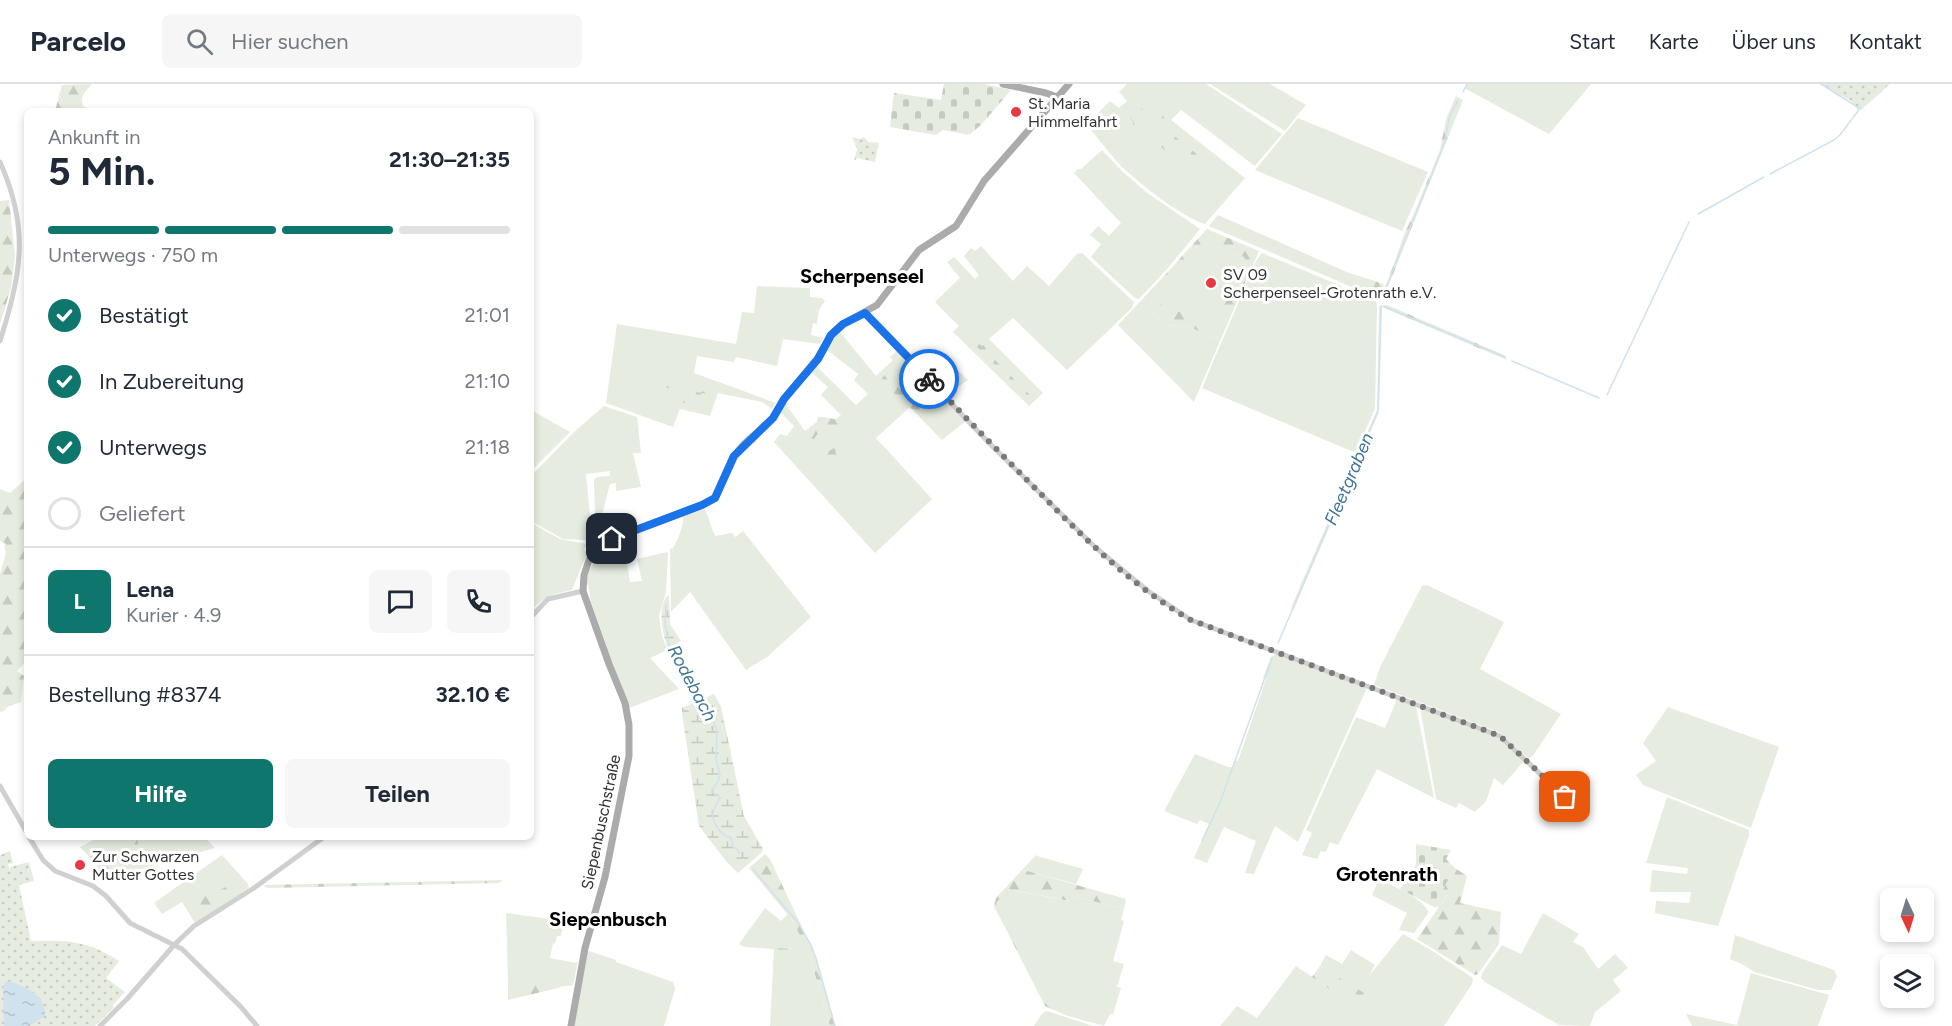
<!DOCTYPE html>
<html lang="de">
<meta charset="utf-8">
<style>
body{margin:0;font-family:Figtree,sans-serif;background:#f6f6f7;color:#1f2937;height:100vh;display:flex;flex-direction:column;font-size:22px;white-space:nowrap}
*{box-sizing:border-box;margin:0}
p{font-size:20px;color:#747a83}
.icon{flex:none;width:33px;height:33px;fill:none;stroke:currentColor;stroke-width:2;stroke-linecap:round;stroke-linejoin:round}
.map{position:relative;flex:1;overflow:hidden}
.side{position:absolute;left:24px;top:24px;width:510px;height:732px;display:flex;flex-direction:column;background:#fff;border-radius:9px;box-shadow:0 3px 9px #0003}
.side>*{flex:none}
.needle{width:39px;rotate:176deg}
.fabs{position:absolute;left:1880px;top:804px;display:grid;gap:12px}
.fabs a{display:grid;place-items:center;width:54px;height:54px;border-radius:9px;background:#fff;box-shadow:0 3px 9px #0003;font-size:30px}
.pin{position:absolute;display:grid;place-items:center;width:51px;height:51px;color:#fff;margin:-26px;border-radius:12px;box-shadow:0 3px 9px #0006}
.courier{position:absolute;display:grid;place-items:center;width:60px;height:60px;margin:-30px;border:4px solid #1a73e8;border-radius:50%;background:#fff;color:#222;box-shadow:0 2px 8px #0007}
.overview em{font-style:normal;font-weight:700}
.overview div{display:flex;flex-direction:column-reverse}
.overview{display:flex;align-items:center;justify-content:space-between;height:102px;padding:0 24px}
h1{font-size:39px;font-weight:700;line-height:45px}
.bar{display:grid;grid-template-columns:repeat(4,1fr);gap:9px 6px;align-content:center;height:72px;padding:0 24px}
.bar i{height:8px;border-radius:4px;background:#e0e1e3}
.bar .active{background:#0f766e}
.bar p{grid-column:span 4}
.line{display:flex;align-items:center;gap:15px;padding:0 24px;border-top:2px solid #e0e1e3}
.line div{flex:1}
.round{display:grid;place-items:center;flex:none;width:63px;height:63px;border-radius:9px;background:#f6f6f7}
ol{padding:0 24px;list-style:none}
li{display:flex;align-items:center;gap:18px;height:66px}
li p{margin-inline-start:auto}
li .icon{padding:6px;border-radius:50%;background:#0f766e;color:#fff;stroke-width:4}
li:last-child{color:#747a83}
li i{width:33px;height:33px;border:3px solid #e0e1e3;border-radius:50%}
.primary-button{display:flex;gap:12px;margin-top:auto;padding:12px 24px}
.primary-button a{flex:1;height:69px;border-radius:9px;background:#0f766e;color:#fff;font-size:24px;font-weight:700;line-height:69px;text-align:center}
.primary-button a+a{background:#f6f6f7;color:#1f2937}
header{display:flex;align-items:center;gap:36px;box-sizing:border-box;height:84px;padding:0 30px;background:#fff;border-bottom:2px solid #e0e1e3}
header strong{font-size:28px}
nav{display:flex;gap:33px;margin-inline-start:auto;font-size:21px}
.search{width:420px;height:54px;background:#f6f6f7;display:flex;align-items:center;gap:15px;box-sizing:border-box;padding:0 21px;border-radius:9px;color:#747a83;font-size:22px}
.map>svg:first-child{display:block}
</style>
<header>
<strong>Parcelo</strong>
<div class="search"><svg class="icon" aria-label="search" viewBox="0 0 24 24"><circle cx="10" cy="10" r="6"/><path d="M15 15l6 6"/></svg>Hier suchen</div>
<nav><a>Start</a><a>Karte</a><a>Über uns</a><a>Kontakt</a></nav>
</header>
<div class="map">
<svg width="1952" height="942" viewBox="0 0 1952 942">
<defs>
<pattern id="forest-firs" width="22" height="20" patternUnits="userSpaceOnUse" patternTransform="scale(1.5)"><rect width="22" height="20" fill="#e6ecdf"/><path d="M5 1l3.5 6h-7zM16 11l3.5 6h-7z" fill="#c6cbc0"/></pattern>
<pattern id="wetland-marsh" width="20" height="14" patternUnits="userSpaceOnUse" patternTransform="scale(1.5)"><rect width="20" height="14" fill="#e6ecdf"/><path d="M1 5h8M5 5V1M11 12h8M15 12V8" fill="none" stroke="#c6cbc0"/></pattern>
<pattern id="cemetery-stones" width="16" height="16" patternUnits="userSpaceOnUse" patternTransform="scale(1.5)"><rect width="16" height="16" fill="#e6ecdf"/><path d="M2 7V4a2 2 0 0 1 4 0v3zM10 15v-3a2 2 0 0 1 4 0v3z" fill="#c6cbc0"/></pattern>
<pattern id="park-dots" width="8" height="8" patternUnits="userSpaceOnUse" patternTransform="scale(1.5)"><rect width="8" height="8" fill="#e6ecdf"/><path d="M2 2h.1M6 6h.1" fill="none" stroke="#c6cbc0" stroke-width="1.8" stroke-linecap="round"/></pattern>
<pattern id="water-ripples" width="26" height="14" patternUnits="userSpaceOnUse" patternTransform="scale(1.5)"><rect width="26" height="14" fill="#cfe2ee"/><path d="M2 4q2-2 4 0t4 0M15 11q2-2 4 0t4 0" fill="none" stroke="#b2c2cd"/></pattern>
</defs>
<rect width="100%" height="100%" fill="#fff"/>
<path fill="#e6ecdf" d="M1127,0H1206L1282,50L1255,82L1181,26L1171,36L1245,94L1205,140C1163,124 1115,78 1088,42L1097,33V30L1110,17L1119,24L1127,17L1119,8Z
M1210,0H1270L1306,21L1285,47Z
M1467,0H1591L1549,50L1464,4Z
M1298,34L1428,88L1402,147L1255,86Z
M1102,66L1122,87L1146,108L1200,145L1168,184L1139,215L1135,214L1091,173L1101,160L1090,151L1098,142L1109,152L1121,139L1074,89L1078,85H1081Z
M1218,131L1349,189L1345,200L1209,142Z
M1207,159L1244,173L1246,177L1214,243L1145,223L1149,224L1164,241L1190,243L1220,257L1194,318L1118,241L1163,193L1167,196Z
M981,162L1013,197L1027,182L1049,202L1077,170L1082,169L1134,218L1132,224L1067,286L1013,234L989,255L1043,309L1029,322L953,248L959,242L935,218L960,194L947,178L954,173L975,195L979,191L964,172L971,164L975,167Z
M1262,169L1372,215L1377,219L1375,324L1356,369L1202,304L1256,177Z
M757,202L810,204V213L822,214L825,217L819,226L817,240L813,239L811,251L823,254L820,260L783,255L777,282L736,273L734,278L697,272L694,289L776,319L772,325L762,318L718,309L710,332L680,325L673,343L606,319L617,240L736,260L742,228L754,229Z
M1382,221L1379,328L1293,527L1291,525L1301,500L1377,326L1379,226V222Z
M840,248L876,292L893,276L890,273L898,266L966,337L942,356L910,323L876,354L932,415L875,469L774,358L780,350L787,352L794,342L780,328L785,319L805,347L821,335L828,342L841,331L821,311L828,303L812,289L816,282L856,321L868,310L854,296L858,290L827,266L834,253Z
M950,279L968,296L947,310L936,299L946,290L943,286Z
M604,322L637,333L641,369H633L641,403L616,407V399L610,400L602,431H595L594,396L597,393L610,392V387L586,390L592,453L594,460L584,456L563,455L531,437V392L574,348Z
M531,326L570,348L532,386L531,385Z
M705,425L715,452L732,449L735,453L743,447L811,533L767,573L746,586L690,508L671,528L670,465L673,464C678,455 684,442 683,432Z
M531,439L560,455L587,460L584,466L587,469L593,464L586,472L572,506C553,510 545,512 531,527Z
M623,454L630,498L642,497L637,475L668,468L666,508L659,532L662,552L667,565L672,564L702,615L698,616L667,566L650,574L679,605L629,624L611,579L612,577L609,574L606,564L607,563L591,518L588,500L586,501L587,486L590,485L601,467V465Z
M1427,501L1504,538L1480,585L1561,630L1532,673L1528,674L1501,649L1374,601L1380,583L1422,502Z
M1277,570L1366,603V606L1298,758L1275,742L1254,790L1245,789L1256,757L1224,743L1207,779L1194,774L1209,740L1200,736L1197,740L1164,727L1195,670L1228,683H1232L1235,676L1238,677L1266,595L1263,594L1271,573Z
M1397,615L1416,622L1434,714L1377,685L1338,761L1330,758L1326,768L1321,767L1317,775L1302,771L1312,749L1306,746L1356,633L1385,644Z
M1420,623L1492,650L1503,657L1524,677L1503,701L1494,694L1486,717L1475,728L1459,719L1456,724L1436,715Z
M1668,623L1779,663L1751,744L1643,701L1636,691L1656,677L1643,659Z
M1667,713L1749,746V751L1718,842L1655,829L1656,817L1689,819L1691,808H1650L1652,786L1687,790L1688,784L1646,779Z
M99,753H204L215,764L103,796L101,790L124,783V774L91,775L80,763Z
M222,771L248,800L249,804L195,839L182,818L162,830L154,819Z
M1037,772L1083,785L1076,800L1024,786Z
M1379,795C1398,805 1418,811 1429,828L1414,849L1399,846L1407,829L1372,811Z
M1007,805L1069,817L1072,812L1124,825L1121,836L1124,837L1113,877L1124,880L1117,903L1121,904L1113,930H1110L1104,942L1065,931L1064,929L1050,924L1047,921C1041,910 995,826 996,820C996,815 1004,808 1007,805Z
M765,824L781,837L788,830L801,850L806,863L798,865L777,864L807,870L810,873L830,942H770L774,865L744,863L739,860Z
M506,829L564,837L561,852H557L555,860L553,859L550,874L576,879L578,877L573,901C552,906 530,896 508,897Z
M1543,829L1579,850L1573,858L1583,863L1598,885L1615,870L1628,884L1613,896L1621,907L1595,928L1590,942L1559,941L1485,898L1481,894L1482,889L1502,861L1521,870Z
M1403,850L1431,866L1473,894L1472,900L1444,942H1220L1237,922L1257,934L1296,882L1355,922L1363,909L1320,882L1326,871L1342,880L1351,866L1375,881L1369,892Z
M1735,851L1834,886L1837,892L1831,906H1818L1754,888L1746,882L1730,875Z
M586,866L616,876V878L673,898L675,905L664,942H573Z
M1751,889L1829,911L1818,942H1692L1686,930L1737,941Z
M1046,927L1050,928L1093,942H1034L1041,931Z"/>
<path fill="url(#forest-firs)" d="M92,0C86,7 79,12 83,22L92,27H55L62,1Z
M1142,9L1146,13L1144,18L1139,21L1145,29L1155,22C1161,23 1168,26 1170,32L1165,35L1162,34L1159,27H1156L1152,33H1147L1145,36L1148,40L1145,46L1142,47L1140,43L1133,46V38L1130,33L1136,25L1130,23L1124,24L1126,21L1135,19L1136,12Z
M1456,12L1463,16L1388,203L1381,216L1405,148L1412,134L1440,66L1446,35Z
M1167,49L1172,50L1199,72L1201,75L1199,81L1191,80L1173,63L1170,67H1166L1161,63L1162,59L1166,57L1164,51Z
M1098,54L1108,60L1118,76L1142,94L1185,128L1206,140C1184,135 1139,99 1122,83C1113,74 1106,64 1098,54Z
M9,116L15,172L11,204L0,240V117Z
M1207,145L1259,167L1220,257L1190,243L1164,241L1149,224L1145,222L1147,219L1154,226L1160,220L1214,242L1246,177L1244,173L1207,159L1173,196H1167L1163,193Z
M1349,189L1384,200L1378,214H1373L1345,200Z
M1382,221H1387L1504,271L1507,276L1382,223Z
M970,253L982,262L989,259L992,261L990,268L994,275L1032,313L1031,317L969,255Z
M888,288L897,302L925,330L923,331L917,326L902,322L901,314C892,309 885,303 882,294Z
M671,295L672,299C683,303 689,303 699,309L707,306L715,309V312L709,314L704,309H701L702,314L699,323L693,322L697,316L696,313L687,315L684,319L681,318L680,316L683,308L664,303V298Z
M818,333C828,333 839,335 847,341L845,345L835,342L833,343L835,351L845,363L842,367H836L835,368L843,379V389L869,415L866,418L831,385L835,375L827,372L826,368L833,365L834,363L824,353L826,345H821L814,355L806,353L807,347L815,346Z
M27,394V576L17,587L24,592L21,618L7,623L4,627L0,628V490L6,469L4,462L6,460L0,457V405L10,409Z
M136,755L138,757L137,766L141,768L157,765L158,760H160L158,769C145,776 138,776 127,766L128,773L124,775V783L101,788L90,773L117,760Z
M765,770L770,775L815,871L835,942H830L810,873L807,870L777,866L776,864L798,865L805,862L793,837L749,784Z
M1036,771L1037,772L1024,786L1126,815L1124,825L1072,812L1070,817L1008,805L996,819L1007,846L1047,921L1050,924L1064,929L1065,931L1045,922L994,822L996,814Z
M1455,784L1467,792L1460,819L1501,828L1499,860L1478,890L1475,891L1417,855L1447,811L1442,807Z
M503,796L499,799L267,804L263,801Z
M237,798L241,799L242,811L203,834L194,827V824L201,822L200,815Z
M1320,882L1364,909L1355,922L1312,893Z
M524,896L562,903L508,916V897Z"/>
<path fill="url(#wetland-marsh)" d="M669,512L670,540L681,557L668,566C663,549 657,529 666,513Z
M714,610L721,622L744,732L763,765L761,769L738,789L726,777L699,742L682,630V624Z"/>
<path fill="url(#cemetery-stones)" d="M944,0H984L1011,6L981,41L969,51L943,46L936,51L890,43L894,9L941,16Z
M1416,760L1451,766L1446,775L1455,784L1442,807L1447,810L1439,823L1437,822L1436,824L1400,805L1416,780Z"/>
<path fill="url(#park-dots)" d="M1821,0H1890L1861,26H1858L1851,17Z
M852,53L860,55L864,53L868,58L879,59L875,78L857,74L854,77L857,65Z
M10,767L13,779L8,780L10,787V783L29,778L34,797L19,801L31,857C68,856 87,856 119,877L106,894L125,908L112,922L114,923L95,942H0V771Z"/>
<path fill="url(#water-ripples)" d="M10,897C26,904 46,910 45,932L29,942H4L3,902L6,898Z"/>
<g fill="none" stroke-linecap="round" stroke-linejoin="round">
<path stroke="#cfe2ee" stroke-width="1.5" d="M1463,8L1467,0
M1770,90L1834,56L1840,51L1858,27L1859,24L1821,0
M1698,130L1764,93
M1382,213L1445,58L1449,34L1458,16
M1385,223L1505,273
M1512,277L1599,314
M1607,311L1689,138
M666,520L665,540L670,565L703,624L712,634L717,646L716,675L720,690L718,698L711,707L720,714C718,718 714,723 713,728C712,739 720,751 731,754L733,763L738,766L739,769
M1278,559L1378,327L1381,224
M1202,757L1221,716L1272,574
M753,785L799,840L811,861L816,874L835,942"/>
<path stroke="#d0d0d0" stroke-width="5" d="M0,78C30,145 21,190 0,257
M865,229L990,360L1096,464L1148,507L1191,536L1500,652L1574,722
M531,533L548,515L583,507
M0,702L27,749
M29,753L43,776L55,787L93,802L106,812L130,839L182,865L241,923L257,942
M100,942L127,915L175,860L194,842L254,804L324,753"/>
<path stroke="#ababab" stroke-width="7" d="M1003,0L1046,9L1057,13
M571,942L585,864L605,793L629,672V641L625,619L609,580L583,507L584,491L589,476L599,463L612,455L702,421L715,414L733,373L744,360L773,334L784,315L817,275L831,251L843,240L877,221L919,166L956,142L984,97L1069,0"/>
</g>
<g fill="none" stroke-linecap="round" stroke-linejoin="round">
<path stroke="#7a7a7a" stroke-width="6" stroke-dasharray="0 10.8" d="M929,295C964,332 999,368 1034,403C1082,452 1131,502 1191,536L1500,652L1565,713"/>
<path stroke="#1a73e8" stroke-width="8" d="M612,455L702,421L715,414L734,372L773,334L784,315L818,275L831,251L843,240L865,229L929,295"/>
</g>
<g fill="#e63946" stroke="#fff" stroke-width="2">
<circle cx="1016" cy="28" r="6"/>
<circle cx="1211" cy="199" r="6"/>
<circle cx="80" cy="781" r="6"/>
</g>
<g text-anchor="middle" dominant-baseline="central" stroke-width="6" stroke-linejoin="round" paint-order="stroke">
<g font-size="16" fill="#333" stroke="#fff" text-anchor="start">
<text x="1028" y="19">St. Maria<tspan x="1028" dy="18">Himmelfahrt</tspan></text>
<text x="1223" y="190">SV 09<tspan x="1223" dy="18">Scherpenseel-Grotenrath e.V.</tspan></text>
<text x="92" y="772">Zur Schwarzen<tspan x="92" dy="18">Mutter Gottes</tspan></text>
</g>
<g font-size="16" fill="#333" stroke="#fff">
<text transform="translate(601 738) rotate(-78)">Siepenbuschstraße</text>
</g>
<g font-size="18" font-style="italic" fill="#3f7597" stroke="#fff">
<text transform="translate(1349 395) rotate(-67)">Fleetgraben</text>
<text transform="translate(692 599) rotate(62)">Rodebach</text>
</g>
<g font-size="20" font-weight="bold" fill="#000" stroke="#fff">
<text x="862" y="192">Scherpenseel</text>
<text x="1387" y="790">Grotenrath</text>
<text x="608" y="835">Siepenbusch</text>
</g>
</g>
</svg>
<div class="fabs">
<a><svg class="needle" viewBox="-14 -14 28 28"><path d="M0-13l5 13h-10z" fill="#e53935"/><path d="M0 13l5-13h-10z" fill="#747a83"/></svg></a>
<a><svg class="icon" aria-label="layers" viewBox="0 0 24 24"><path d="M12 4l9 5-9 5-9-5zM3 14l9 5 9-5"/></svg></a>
</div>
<div class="pin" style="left:1565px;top:713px;background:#ea580c"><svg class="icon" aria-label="bag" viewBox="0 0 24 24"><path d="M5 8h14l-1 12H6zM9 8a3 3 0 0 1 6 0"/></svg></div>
<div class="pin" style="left:612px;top:455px;background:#1f2937"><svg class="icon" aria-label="home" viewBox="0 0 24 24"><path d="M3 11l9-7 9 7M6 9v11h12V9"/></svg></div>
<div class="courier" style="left:929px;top:295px"><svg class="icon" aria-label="bike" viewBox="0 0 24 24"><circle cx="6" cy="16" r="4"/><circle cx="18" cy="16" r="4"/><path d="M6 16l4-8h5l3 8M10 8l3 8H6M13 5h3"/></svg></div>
<section class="side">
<div class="overview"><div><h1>5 Min.</h1><p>Ankunft in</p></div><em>21:30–21:35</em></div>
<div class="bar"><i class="active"></i><i class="active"></i><i class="active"></i><i></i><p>Unterwegs · 750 m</p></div>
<ol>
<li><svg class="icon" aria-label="check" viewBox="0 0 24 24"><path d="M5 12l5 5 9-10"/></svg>Bestätigt<p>21:01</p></li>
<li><svg class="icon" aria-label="check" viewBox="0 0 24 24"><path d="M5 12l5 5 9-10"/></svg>In Zubereitung<p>21:10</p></li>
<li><svg class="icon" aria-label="check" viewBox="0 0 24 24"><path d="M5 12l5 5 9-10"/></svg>Unterwegs<p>21:18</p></li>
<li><i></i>Geliefert</li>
</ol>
<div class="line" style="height:108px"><b class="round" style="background:#0f766e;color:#fff">L</b><div><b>Lena</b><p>Kurier · 4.9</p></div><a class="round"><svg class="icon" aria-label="chat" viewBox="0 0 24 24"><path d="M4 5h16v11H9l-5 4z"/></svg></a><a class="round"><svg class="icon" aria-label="phone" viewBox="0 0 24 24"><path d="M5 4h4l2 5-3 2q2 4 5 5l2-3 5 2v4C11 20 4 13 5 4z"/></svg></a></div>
<div class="line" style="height:78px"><div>Bestellung #8374</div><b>32.10 €</b></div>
<div class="primary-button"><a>Hilfe</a><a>Teilen</a></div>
</section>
</div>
